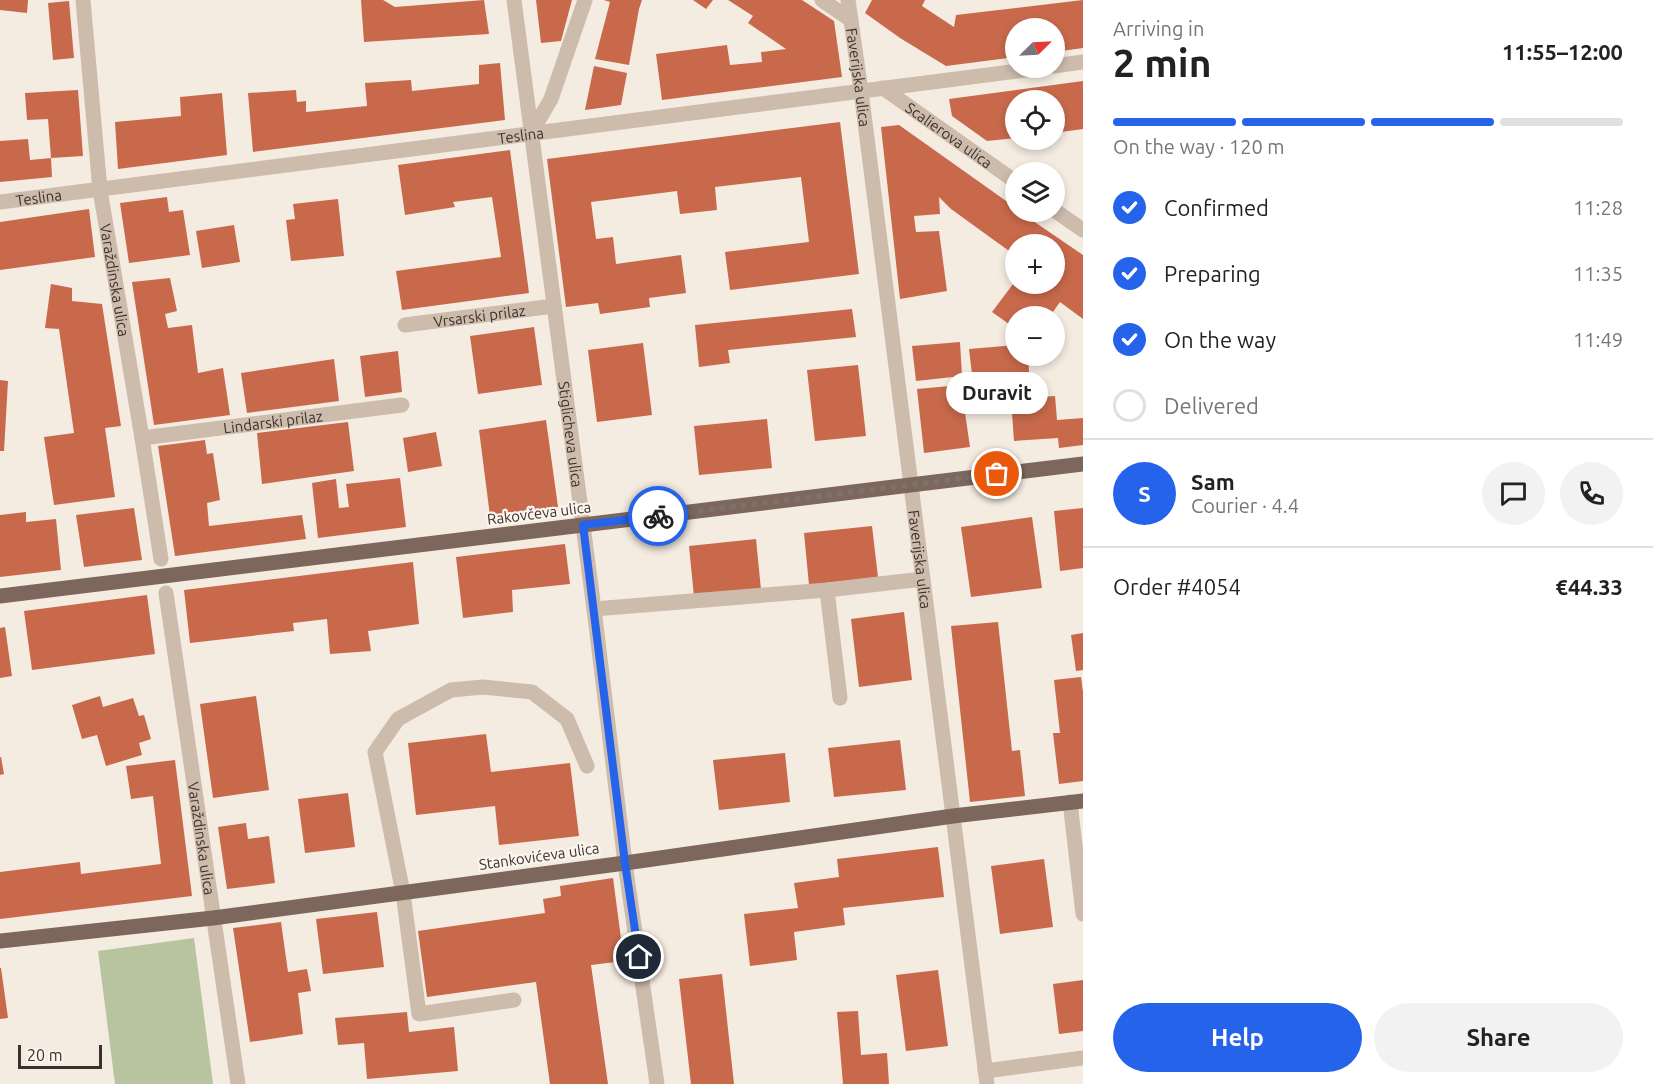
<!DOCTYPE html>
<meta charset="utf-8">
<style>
body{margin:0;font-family:Ubuntu,sans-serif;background:#f2f2f2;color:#222;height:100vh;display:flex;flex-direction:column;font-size:22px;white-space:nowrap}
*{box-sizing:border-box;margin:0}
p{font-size:20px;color:#767676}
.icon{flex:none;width:33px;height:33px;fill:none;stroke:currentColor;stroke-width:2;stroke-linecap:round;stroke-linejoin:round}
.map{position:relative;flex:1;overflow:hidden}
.panel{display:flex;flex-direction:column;background:#fff;width:570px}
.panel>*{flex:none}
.needle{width:39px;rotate:66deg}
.fabs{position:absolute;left:1005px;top:18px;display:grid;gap:12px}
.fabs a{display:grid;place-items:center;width:60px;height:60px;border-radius:50%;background:#fff;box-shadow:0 3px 9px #0003;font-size:30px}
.scale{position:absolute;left:18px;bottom:15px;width:84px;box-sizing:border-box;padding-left:6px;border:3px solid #3b302b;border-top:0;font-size:16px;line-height:21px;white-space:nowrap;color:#3b302b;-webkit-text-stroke:4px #fbf5ee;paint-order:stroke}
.pin{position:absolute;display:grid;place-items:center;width:51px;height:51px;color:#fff;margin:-26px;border:3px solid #fff;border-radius:50%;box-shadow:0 2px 6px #0007}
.courier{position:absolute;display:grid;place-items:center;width:60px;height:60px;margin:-30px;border:4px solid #2563eb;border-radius:50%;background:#fff;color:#222;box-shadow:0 2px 8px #0007}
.bubble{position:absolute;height:42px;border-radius:21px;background:#fff;box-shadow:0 3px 9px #0003;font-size:20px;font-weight:700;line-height:42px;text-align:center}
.headline em{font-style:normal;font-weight:700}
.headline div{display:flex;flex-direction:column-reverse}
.headline{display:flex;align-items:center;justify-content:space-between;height:102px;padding:0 30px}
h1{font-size:39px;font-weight:700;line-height:45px}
.bar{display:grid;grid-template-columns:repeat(4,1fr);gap:9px 6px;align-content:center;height:72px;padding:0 30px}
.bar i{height:8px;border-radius:4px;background:#e0e0e0}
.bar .selected{background:#2563eb}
.bar p{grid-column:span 4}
.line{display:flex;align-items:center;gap:15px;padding:0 30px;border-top:2px solid #e0e0e0}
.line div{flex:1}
.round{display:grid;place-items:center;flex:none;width:63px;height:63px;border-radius:32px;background:#f2f2f2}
ol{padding:0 30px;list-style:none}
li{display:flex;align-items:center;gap:18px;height:66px}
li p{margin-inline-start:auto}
li .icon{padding:6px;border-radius:50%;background:#2563eb;color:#fff;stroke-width:4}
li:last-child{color:#767676}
li i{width:33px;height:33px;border:3px solid #e0e0e0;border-radius:50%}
.primary-button{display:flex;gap:12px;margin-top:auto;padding:12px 30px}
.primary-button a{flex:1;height:69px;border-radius:36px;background:#2563eb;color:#fff;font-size:24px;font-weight:700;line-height:69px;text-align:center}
.primary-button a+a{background:#f2f2f2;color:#222}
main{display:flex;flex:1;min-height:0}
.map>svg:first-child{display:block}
</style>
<main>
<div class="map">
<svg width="1083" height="1084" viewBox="0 0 1083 1084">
<rect width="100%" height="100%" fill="#f4ebe1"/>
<path fill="#b8c4a0" d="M194,938L213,1084H115L98,951Z"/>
<path fill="#c8694b" d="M0,0H28L27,13L0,10Z
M361,0H383L395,7L484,0L489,34L364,42Z
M536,0H572L561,41L541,43Z
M604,0H642L639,9L629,65L595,59L610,2Z
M693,0H713L706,9Z
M728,0H802L834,21L842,77L662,100L656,54L727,45L730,65L762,62L761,52L786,49L748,23L753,16Z
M872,0H925L922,6L954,27L956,15L1083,0V48L1054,52V28H1016V57L946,66L900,38L865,13Z
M69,1L74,58L53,60L48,3Z
M500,63L505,120L253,152L248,93L296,90L297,102L306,101V112L367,106L365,83L411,80L412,91L479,84V65Z
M594,66L627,73L621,105L585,110Z
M1083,81V129L1054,133V100H1016V138L987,141L952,116L949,99Z
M78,90L83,156L51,158L48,119L27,120L25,93Z
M222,93L227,155L118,169L115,122L181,116L180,97Z
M840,122L859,274L730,290L725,252L809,242L801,177L715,187L717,210L680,214L677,191L591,202L596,239L613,237L616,264L681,255L686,293L649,298L650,307L600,314L598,303L566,307L547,159Z
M899,125L1016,208V212H1020L1083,255V319L1060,302L1050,316H1016V329L992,312L1016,280V284H1054V244H1016V256L951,209L939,197L940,214L914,216L916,232L939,231L947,291L900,299L881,127Z
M28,139L30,160L51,158L52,177L0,182V141Z
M510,150L529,293L402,310L396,271L501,257L492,197L453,202L455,207L405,215L398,165Z
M167,197L169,212L183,210L190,255L129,263L120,203Z
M338,199L344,256L291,261L286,220L295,219L293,204Z
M89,209L95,257L0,270V222Z
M234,225L240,262L202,268L196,231Z
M170,278L177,311L165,314L168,328L192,325L198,373L223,368L230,415L154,425L132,282Z
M51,284L72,288V301L102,304L121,426L105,428L115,497L54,505L44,437L74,433L59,329L45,328Z
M852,309L856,337L728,350L730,363L699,367L695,325Z
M534,327L542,385L478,394L470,336Z
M960,342L962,376L916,381L912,346Z
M643,343L652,415L597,422L588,350Z
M1016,345V356H1028L1030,385L974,391L969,349Z
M398,351L402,392L365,397L360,356Z
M334,359L339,401L247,413L241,373Z
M858,365L866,436L815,441L807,370Z
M0,380L8,381L4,451H0Z
M961,385L970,447L924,453L917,389Z
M1055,396L1057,420L1083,418V445L1059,448L1058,438L1014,441L1011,399Z
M767,419L772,468L699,475L694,426Z
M546,420L558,507L490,516L479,430Z
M348,422L354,471L262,484L257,433Z
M436,432L442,466L408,472L403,438Z
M205,440L207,454L213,453L220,500L207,503L209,526L302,515L306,539L175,556L158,446Z
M400,478L406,527L318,538L312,483L336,479L339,508L349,507L346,484Z
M134,508L142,560L84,567L76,515Z
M1083,508V568L1060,571L1054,511Z
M26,512V522L56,519L61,570L0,577V515Z
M1032,517L1042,588L971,597L961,527Z
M872,526L878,577L809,585L804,533Z
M756,539L761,590L694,597L689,546Z
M565,544L570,584L512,590L513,612L463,618L456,557Z
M413,562L419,624L368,631L371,651L330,654L327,619L293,623L294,631L190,643L184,590Z
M147,595L155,654L32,670L24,611Z
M904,612L912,680L859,687L851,619Z
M998,622L1012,751L1020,750L1025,796L970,802L951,626Z
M5,627L12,676L0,678V628Z
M1083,633V670L1076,671L1071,635Z
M1081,677L1083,692V781L1059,784L1053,733H1060L1054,680Z
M100,696L103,707L133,698L139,716L144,715L151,739L139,743L142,755L106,766L97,735L82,739L72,705Z
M256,696L269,790L213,798L200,704Z
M486,734L491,772L570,763L579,836L499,845L495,806L416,815L408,743Z
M900,740L906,790L834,797L828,748Z
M785,753L790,802L719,810L713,760Z
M0,757H1L4,774L0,775Z
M175,760L192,896L0,919V872L80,862L81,874L161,864L153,796L131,799L126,766Z
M348,793L355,847L305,853L298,799Z
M246,823L248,839L269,836L275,883L227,889L218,827Z
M938,847L944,897L843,908L845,925L794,932L797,960L750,966L744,914L798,908L794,883L839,877L837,859Z
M1044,859L1053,927L1000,934L991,866Z
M613,878L624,961L591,965L608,1084H550L536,982L427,997L418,931L545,913L543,899L561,896L560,886Z
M377,912L384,967L323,974L316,919Z
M281,922L288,972L307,969L311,991L298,993L303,1034L250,1042L233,928Z
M0,968H1L8,1018L0,1019Z
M938,970L948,1046L906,1051L896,975Z
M722,974L734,1084H691L679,979Z
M1083,980V1031L1059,1034L1053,984Z
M858,1011L861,1055L887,1053L889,1084H843L837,1012Z
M407,1012L409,1032L454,1027L458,1071L367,1079L364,1043L338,1045L335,1018Z"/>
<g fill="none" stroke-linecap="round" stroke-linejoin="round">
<g stroke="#cdbbac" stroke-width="15">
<path id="s1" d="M83,0L100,190L142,438L161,559"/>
<path id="s2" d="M514,0L594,609L625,863L657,1084"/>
<path d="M822,0L851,20"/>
<path id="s3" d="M848,0L861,91L987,1084"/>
<path d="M1054,66L1083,62"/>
<path id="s4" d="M883,88L1016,182"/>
<path d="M531,133L551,99L585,0"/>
<path id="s5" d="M0,202L1041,68"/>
<path d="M1054,210L1083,230"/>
<path id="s6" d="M405,325L554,306"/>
<path id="s7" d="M142,438L402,405"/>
<path d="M827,590L840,698"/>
<path id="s8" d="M166,593L238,1084"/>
<path d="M594,609L827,590L923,579"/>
<path d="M1070,802L1083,914"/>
<path d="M514,1000L419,1014L403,893L375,752L398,719L451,690L483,687L532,692L567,719L587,766"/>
<path d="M985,1071L1083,1058"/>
</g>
<path stroke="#7d675c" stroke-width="15" d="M0,596L1083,464
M0,941L213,918L625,863L953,816L1083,801"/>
</g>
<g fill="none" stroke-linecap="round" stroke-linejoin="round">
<path stroke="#7c716b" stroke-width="6" stroke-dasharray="0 10.8" d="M658,516L997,474"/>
<path stroke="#2563eb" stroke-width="8" d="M639,957L625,863L583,525L658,516"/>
</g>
<g text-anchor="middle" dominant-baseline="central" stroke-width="4.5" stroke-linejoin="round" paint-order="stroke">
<g font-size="15" fill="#3b302b" stroke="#fbf5ee">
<text stroke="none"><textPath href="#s3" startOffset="78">Faverijska ulica</textPath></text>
<text stroke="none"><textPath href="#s5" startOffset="525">Teslina</textPath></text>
<text stroke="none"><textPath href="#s4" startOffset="81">Scalierova ulica</textPath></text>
<text stroke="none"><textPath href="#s5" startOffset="39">Teslina</textPath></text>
<text stroke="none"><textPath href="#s1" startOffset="282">Varaždinska ulica</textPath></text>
<text stroke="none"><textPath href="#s6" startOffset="75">Vrsarski prilaz</textPath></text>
<text stroke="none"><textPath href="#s7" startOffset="132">Lindarski prilaz</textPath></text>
<text stroke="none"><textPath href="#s2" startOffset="438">Stiglicheva ulica</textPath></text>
<text transform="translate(539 513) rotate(-7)">Rakovčeva ulica</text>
<text stroke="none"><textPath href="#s3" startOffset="564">Faverijska ulica</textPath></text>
<text stroke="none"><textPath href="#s8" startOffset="248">Varaždinska ulica</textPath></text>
<text transform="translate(539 856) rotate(-8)">Stankovićeva ulica</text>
</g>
</g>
</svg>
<div class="fabs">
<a><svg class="needle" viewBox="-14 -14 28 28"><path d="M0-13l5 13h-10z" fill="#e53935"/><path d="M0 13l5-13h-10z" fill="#767676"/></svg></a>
<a><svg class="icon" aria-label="locate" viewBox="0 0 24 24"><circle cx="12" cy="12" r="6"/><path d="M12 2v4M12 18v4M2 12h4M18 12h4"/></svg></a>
<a><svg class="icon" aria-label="layers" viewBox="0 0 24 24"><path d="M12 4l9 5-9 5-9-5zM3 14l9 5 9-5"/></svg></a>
<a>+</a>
<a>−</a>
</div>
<div class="scale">20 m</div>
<div class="pin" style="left:997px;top:474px;background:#ea580c"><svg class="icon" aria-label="bag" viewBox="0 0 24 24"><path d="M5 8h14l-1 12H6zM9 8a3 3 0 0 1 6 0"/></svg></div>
<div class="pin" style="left:639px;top:957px;background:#1f2937"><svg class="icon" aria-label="home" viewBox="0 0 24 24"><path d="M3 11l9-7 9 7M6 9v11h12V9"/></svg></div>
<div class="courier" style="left:658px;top:516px"><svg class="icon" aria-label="bike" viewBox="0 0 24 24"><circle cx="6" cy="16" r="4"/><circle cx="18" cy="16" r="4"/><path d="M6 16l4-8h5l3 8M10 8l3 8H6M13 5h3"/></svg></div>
<div class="bubble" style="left:946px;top:372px;width:102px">Duravit</div>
</div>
<section class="panel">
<div class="headline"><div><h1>2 min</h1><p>Arriving in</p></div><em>11:55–12:00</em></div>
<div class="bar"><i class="selected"></i><i class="selected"></i><i class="selected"></i><i></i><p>On the way · 120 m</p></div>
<ol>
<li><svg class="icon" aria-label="check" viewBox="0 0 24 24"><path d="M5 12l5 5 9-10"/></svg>Confirmed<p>11:28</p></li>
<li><svg class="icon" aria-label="check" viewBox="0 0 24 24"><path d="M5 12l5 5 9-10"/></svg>Preparing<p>11:35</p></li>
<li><svg class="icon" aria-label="check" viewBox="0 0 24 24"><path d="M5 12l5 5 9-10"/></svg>On the way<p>11:49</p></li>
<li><i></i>Delivered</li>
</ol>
<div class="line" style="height:108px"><b class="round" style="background:#2563eb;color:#fff">S</b><div><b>Sam</b><p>Courier · 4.4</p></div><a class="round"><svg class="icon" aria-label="chat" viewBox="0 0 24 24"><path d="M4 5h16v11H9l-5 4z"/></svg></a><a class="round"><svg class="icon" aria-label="phone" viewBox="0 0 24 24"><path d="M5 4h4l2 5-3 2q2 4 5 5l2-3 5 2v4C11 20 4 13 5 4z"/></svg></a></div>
<div class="line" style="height:78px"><div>Order #4054</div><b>€44.33</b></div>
<div class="primary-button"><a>Help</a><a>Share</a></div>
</section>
</main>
